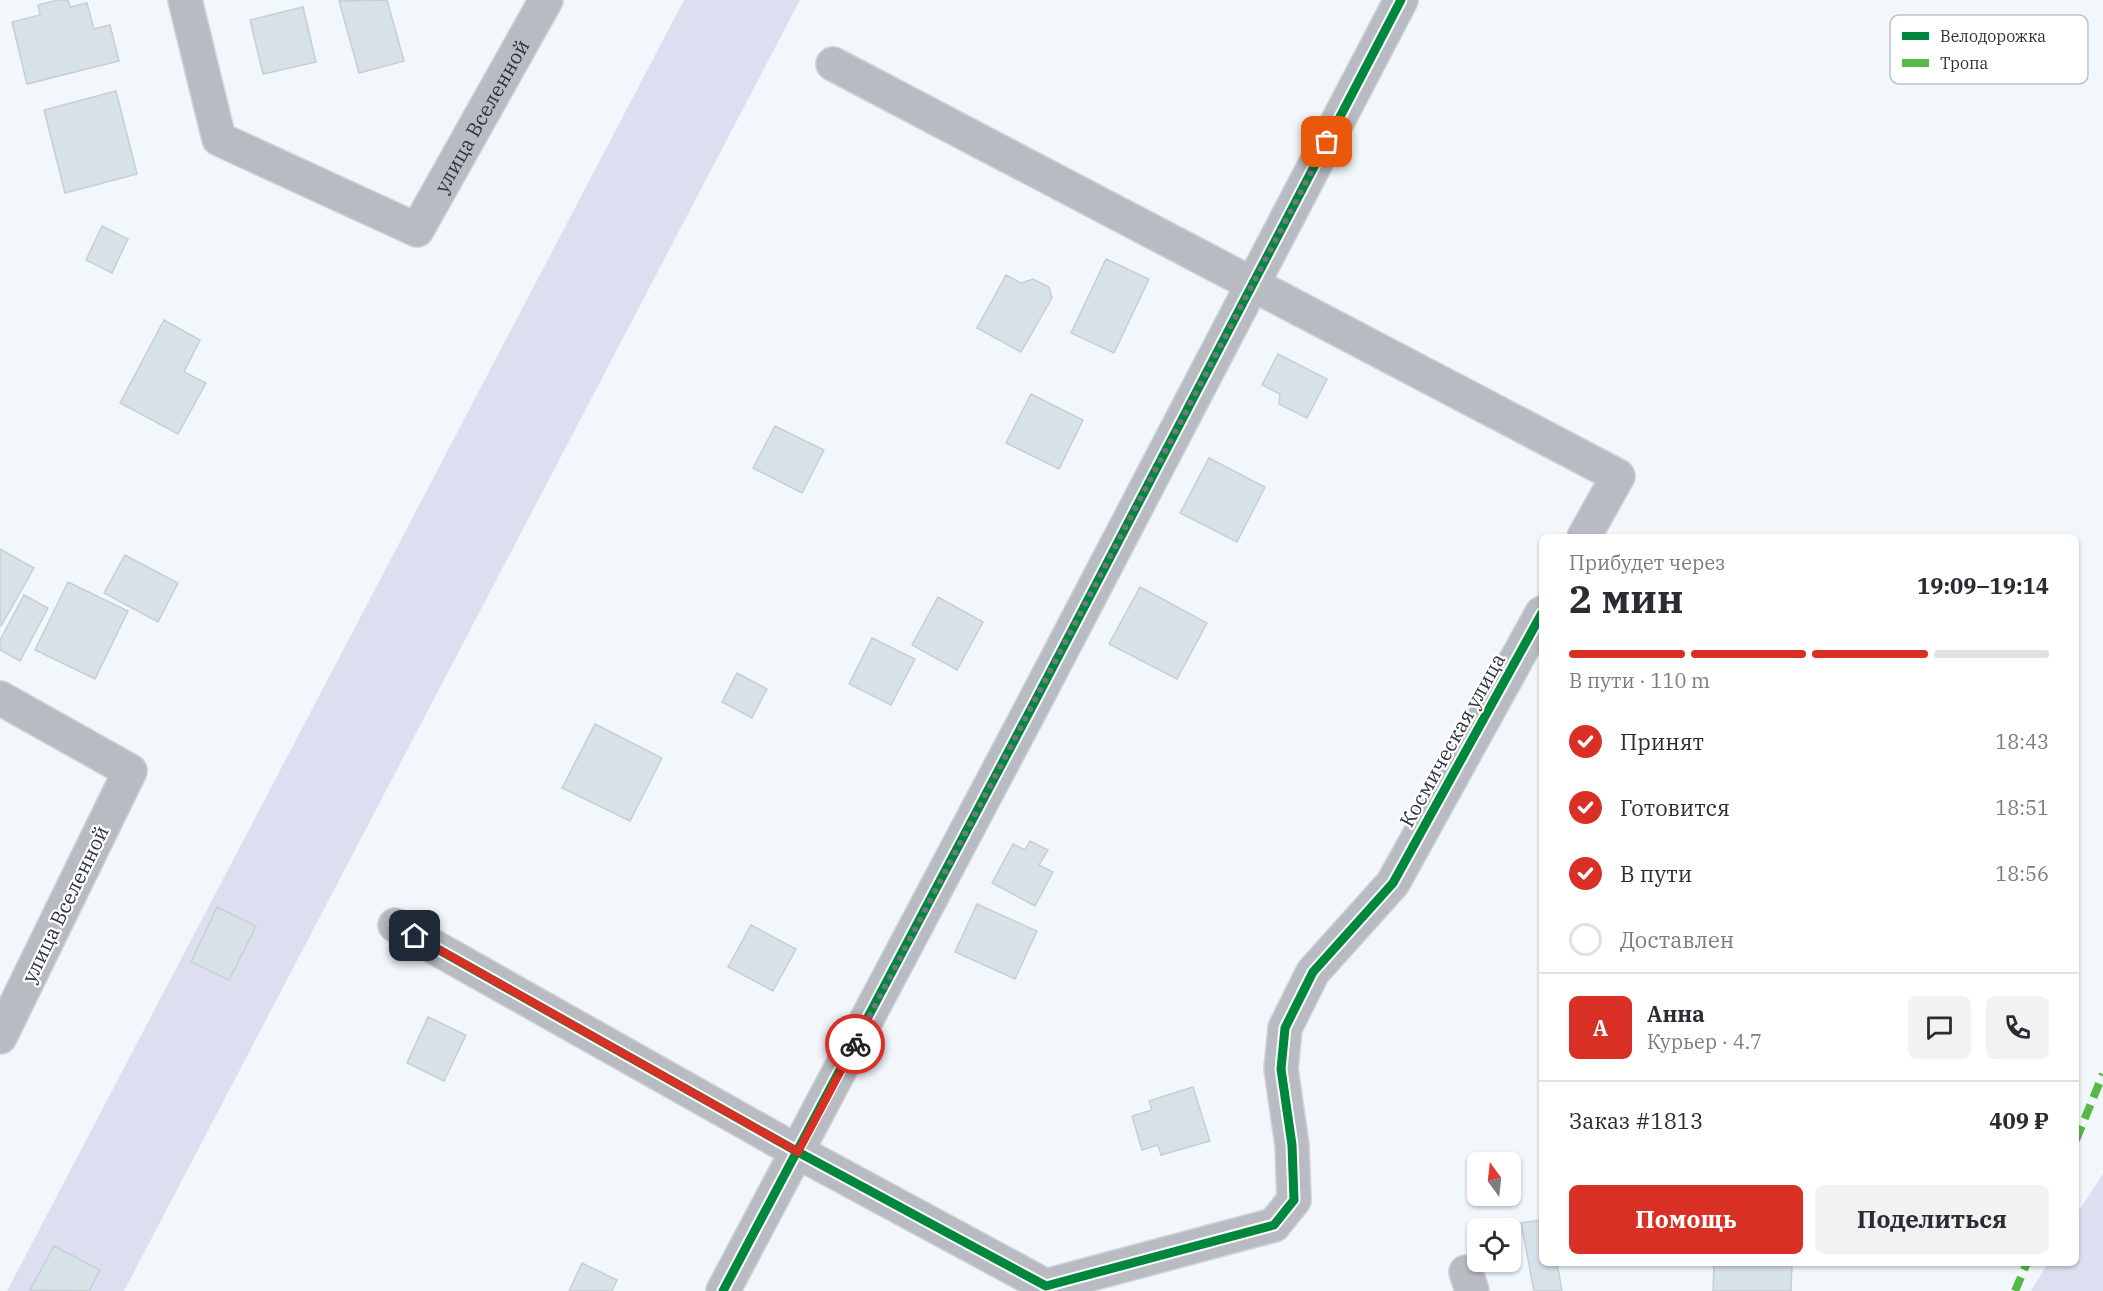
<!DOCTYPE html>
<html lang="ru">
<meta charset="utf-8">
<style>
body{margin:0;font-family:"IBM Plex Serif",serif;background:#f2f2f3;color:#2b2b33;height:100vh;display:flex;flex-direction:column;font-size:22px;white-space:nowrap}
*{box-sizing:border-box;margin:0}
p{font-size:20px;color:#7c7c81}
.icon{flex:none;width:33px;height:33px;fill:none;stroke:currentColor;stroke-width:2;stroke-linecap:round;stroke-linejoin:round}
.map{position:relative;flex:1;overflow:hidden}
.drawer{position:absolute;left:1539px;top:534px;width:540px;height:732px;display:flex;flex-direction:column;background:#fff;border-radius:9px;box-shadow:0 2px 4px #0004}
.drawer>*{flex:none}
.needle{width:39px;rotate:345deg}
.tools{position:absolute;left:1467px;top:1152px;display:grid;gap:12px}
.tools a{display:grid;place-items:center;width:54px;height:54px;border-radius:9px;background:#fff;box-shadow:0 2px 4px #0004;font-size:30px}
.pin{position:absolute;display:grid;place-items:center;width:51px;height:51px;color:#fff;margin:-26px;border-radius:12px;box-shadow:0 3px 9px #0006}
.courier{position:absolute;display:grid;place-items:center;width:60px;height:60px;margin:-30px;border:4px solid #d93025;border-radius:50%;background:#fff;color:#222;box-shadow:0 2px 8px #0007}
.headline em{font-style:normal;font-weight:700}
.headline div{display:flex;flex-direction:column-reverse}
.headline{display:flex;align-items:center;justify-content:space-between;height:102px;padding:0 30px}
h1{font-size:39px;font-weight:700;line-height:45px}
.bar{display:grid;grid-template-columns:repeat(4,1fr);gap:9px 6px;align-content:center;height:72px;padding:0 30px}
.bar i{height:8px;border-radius:4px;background:#e1e1e2}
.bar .selected{background:#d93025}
.bar p{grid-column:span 4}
.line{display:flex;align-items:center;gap:15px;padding:0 30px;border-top:2px solid #e1e1e2}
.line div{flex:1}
.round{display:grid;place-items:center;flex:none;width:63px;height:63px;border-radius:9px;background:#f2f2f3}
ol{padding:0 30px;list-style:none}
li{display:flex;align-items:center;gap:18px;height:66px}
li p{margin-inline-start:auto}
li .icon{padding:6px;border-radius:50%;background:#d93025;color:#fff;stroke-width:4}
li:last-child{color:#7c7c81}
li i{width:33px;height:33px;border:3px solid #e1e1e2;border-radius:50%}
.primary-button{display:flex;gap:12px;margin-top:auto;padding:12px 30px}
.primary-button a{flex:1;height:69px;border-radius:9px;background:#d93025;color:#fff;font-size:24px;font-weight:700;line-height:69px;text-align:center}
.primary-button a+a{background:#f2f2f3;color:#2b2b33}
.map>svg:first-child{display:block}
</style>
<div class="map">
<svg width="2103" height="1291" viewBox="0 0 2103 1291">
<rect width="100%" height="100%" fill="#f2f7fc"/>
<path fill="#dedef1" d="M684,0H800L124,1291H7Z
M2103,1174V1291H2031L2048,1263H2076V1215Z"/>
<path fill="#d6e1e8" stroke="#c8cfd4" stroke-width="1.5" d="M58,0H68L70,7L87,3L94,29L110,25L119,61L27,84L12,22L40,15L38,5Z
M387,0L404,61L359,73L339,1Z
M303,7L316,62L263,74L250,20Z
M116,91L137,174L65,193L44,110Z
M102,226L128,239L112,273L86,260Z
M1106,259L1149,279L1114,353L1071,333Z
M1006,275L1021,283L1033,279L1049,287L1052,298L1021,352L977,328Z
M164,320L200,340L184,372L206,383L178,434L120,403Z
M1278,354L1327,379L1307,418L1279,404L1280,394L1262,385Z
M1031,394L1083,420L1059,469L1006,443Z
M775,426L824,450L802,493L753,468Z
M1209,458L1265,487L1237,542L1180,513Z
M0,549L34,568L1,626L0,625Z
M125,555L178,583L158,622L104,593Z
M68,582L128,611L95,679L35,650Z
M1140,587L1207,623L1177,679L1109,644Z
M24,595L48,608L20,661L0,650V640Z
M938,597L983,622L957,670L912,645Z
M872,638L915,659L891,705L849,684Z
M737,673L767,689L752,718L722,702Z
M595,724L662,758L630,821L562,788Z
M1030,841L1048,850L1039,865L1053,872L1035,906L992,883L1013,844L1025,850Z
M977,904L1037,931L1015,979L955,952Z
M217,907L256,926L229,980L191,962Z
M751,925L796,949L773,991L728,967Z
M428,1017L466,1035L444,1081L407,1063Z
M1193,1087L1210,1141L1161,1155L1158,1145L1142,1150L1132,1116L1152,1110L1149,1101Z
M1542,1220V1263H1557L1562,1291H1534L1521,1223Z
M54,1246L100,1270L89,1291L30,1290Z
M582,1263L617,1280L612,1291H569Z
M1714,1263H1792L1791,1291H1713Z"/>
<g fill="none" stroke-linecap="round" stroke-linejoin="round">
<defs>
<g id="street">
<path id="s1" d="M185,0L219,139L417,230L546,0"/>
<path d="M833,64L1618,476L1584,537"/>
<path d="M0,698L130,771L0,1037"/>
<path d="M395,925L798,1152L1046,1286L1274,1225L1294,1200L1292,1145L1281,1069L1285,1028L1313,972L1393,883L1542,613"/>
<path d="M1466,1272L1472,1291"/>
<path d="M723,1291L1033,705L1401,0"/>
</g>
</defs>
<use href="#street" stroke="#cfd4d9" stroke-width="36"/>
<use href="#street" stroke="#b8bbc1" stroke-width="33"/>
<path stroke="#58b947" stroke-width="8" stroke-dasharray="15 8" stroke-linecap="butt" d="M2076,1140L2103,1074
M2015,1291L2027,1263"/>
<defs>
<path id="cycleway" d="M395,925L798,1152L1046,1286L1274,1225L1294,1200L1292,1145L1281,1069L1285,1028L1313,972L1393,883L1542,613
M723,1291L1033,705L1401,0"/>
</defs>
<use href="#cycleway" stroke="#fff" stroke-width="13"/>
<use href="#cycleway" stroke="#00873e" stroke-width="9"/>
</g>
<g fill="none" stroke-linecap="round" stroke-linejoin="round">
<path stroke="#72787f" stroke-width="6" stroke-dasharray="0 10.8" d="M855,1044L1327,142"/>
<path stroke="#d93025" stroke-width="8" d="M415,936L798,1152L855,1044"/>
</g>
<g text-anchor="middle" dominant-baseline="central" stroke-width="4.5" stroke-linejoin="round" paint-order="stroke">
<g font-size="20" fill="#2d333c" stroke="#fff">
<text stroke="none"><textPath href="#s1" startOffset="492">улица Вселенной</textPath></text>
<text transform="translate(1452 740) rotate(-61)">Космическая улица</text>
<text transform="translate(65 904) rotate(-64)">улица Вселенной</text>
</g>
</g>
<rect x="1890" y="15" width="198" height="69" rx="9" fill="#fff" stroke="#c0c2c4" stroke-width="1.5"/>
<rect x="1902" y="32" width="27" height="8" fill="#00873e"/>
<rect x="1902" y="59" width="27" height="8" fill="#58b947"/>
<g font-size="16" fill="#2d333c">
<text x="1940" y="42">Велодорожка</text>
<text x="1940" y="69">Тропа</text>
</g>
</svg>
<div class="tools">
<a><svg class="needle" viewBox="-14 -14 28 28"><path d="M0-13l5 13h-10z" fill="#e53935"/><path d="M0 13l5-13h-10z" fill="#7c7c81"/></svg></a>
<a><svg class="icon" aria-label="locate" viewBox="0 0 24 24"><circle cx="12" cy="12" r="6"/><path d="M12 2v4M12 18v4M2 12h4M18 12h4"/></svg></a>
</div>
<div class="pin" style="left:1327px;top:142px;background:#ea580c"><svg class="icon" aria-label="bag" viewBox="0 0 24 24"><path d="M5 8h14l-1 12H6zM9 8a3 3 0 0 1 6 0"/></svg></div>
<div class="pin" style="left:415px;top:936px;background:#1f2937"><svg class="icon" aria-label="home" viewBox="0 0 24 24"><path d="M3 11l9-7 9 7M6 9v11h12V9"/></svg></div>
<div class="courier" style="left:855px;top:1044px"><svg class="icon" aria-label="bike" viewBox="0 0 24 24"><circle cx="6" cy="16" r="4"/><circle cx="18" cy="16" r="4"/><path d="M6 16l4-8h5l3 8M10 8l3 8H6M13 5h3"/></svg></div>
<section class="drawer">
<div class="headline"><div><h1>2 мин</h1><p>Прибудет через</p></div><em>19:09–19:14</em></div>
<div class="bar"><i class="selected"></i><i class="selected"></i><i class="selected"></i><i></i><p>В пути · 110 m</p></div>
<ol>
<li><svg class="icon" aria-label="check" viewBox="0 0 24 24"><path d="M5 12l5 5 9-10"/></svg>Принят<p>18:43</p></li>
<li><svg class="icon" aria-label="check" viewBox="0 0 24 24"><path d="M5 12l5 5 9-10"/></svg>Готовится<p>18:51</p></li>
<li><svg class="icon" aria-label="check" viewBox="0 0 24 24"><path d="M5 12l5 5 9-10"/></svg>В пути<p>18:56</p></li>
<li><i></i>Доставлен</li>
</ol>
<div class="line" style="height:108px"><b class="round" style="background:#d93025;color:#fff">А</b><div><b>Анна</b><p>Курьер · 4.7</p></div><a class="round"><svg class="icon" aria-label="chat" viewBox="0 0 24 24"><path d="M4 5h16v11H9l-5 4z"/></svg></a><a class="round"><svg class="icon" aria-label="phone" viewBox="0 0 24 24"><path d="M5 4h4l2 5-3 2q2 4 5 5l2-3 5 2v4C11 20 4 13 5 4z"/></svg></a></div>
<div class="line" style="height:78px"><div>Заказ #1813</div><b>409 ₽</b></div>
<div class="primary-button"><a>Помощь</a><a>Поделиться</a></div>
</section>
</div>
